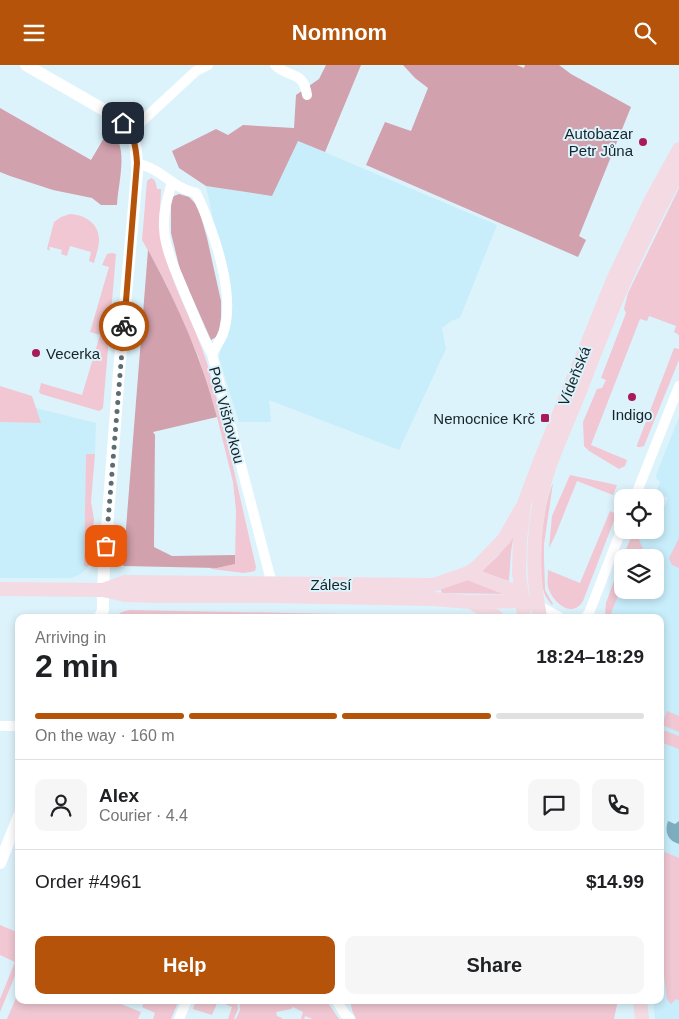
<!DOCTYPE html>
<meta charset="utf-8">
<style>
body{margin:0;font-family:Arial,sans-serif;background:#f6f6f6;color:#202124;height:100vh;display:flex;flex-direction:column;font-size:19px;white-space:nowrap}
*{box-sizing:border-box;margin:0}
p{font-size:16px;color:#757577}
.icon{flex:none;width:28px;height:28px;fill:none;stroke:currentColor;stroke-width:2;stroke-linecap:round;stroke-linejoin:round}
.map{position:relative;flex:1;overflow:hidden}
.side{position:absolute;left:15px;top:549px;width:649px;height:390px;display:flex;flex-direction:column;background:#fff;border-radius:10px;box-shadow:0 2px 8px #0003}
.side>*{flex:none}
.controls{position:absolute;left:614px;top:424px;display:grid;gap:10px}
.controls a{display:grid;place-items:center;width:50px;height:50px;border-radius:10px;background:#fff;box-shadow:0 2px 8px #0003;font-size:25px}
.pin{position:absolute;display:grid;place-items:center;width:42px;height:42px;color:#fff;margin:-21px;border-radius:10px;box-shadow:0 2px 8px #0006}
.courier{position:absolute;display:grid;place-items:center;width:50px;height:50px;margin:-25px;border:4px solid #b45309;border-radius:50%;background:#fff;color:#222;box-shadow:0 1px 6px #0007}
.headline em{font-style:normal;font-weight:700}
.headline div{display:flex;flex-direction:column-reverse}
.headline{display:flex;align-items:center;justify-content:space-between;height:85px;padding:0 20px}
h1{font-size:32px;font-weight:700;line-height:38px}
.bar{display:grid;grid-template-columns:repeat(4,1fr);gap:8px 5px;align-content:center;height:60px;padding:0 20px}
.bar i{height:6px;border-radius:4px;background:#e0e0e0}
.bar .on{background:#b45309}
.bar p{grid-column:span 4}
.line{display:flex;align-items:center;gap:12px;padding:0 20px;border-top:1px solid #e0e0e0}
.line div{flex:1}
.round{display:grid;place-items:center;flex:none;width:52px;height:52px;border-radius:10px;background:#f6f6f6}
.primary-button{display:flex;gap:10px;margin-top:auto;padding:10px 20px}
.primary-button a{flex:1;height:58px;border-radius:10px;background:#b45309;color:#fff;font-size:20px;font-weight:700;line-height:58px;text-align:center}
.primary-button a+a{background:#f6f6f6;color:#202124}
header{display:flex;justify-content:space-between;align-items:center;height:65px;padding:0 20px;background:#b45309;color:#fff;font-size:22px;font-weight:700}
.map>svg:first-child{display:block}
</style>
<header><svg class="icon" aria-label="menu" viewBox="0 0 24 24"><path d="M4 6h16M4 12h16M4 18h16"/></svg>Nomnom<svg class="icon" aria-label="search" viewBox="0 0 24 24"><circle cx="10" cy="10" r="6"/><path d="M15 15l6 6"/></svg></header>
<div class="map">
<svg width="679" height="954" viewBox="0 0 679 954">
<rect width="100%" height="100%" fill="#ddf3fc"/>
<path fill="#c8edfb" d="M298,76L497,160L460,253L451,256L442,263L446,284L399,385L269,335L271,357H239L219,293L229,230L206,121L271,131Z
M36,343L96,358L95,389H86L84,501H89L81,509L71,513H0V357L40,358Z
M679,352V954H655L653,935H660V552H605L606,538L622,494V525H655V492H623L630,475L634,472H638L641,465H651L654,466L655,465L668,433L656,428L660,417L657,414L656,410Z"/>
<path fill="#f0c7d2" d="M151,113C156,115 156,119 157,124H161C161,138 158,153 160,166C166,213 193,253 207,298C226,365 240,434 256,502L255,506L244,508L211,504L210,502L217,503L235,499L236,445L233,417L215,344L198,291L179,247L160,207L142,175L147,116Z
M679,123V270L674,267L676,261L649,251L647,256L640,254L591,380L627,395L625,401L619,404L589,386L584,381L583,357L597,324L602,323L606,315L601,313L626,248L624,244L628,228Z
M70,149C85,150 99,158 99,175C99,182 96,190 94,198L89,196L91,187L70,181L67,191L61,189L62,185L51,182H49L50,186L47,184L54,157L61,152Z
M112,188L116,189L103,343L101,345L99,346L41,329L39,327L41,318L82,330L100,270L90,267L109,202L102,200L107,189Z
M674,283L679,284V295L644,381L641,382H637V380Z
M0,321L32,331L41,358L0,357Z
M86,389H95L91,437L94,454L89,501H84Z
M570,410L617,420L613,430L577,416L555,471L549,483L552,451Z
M553,418L544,479V493L545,525L553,539L552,540C549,536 545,532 544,527C536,504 543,439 553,418Z
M610,446L614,448L615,453L583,536C571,555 552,536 548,522C547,516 548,510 548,505L580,518Z
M514,468L511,487L509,516L481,507L499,490Z
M634,472H638L646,492H623L630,475Z
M679,473V503L672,500L669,493Z
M622,494V525H627L626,529L618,531L611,548L618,551V552H605L606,538Z
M469,513L512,529L442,528L440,523Z
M130,545L340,549L342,552H116C120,547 124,546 130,545Z
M667,646L679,651V667L662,660Z
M660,664L679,671V684L660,677Z
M660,785L679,793V935L676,934L671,939L667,934L660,880Z
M0,860L19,868V901L0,947V934L15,897L0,890Z
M19,926V935H111L141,947L138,954H7Z
M145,935H179L171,954H153L155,948L142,942Z
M196,935H237L238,944L234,954H228L232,942L218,936L212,950L193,944Z
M239,935H326L339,954H313L305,951L304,954H301L303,947L293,942L291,944L276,947L277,951L282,953V954H236L240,945Z
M350,935H618L614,954H356L352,945Z"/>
<path fill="#d1a1ad" d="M326,0H361L325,87L298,76L272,131L206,121L179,103L172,86L216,64L228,70L243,60L294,63L296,30L319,14Z
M403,0H517L524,3L525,0H559L571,9L631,42L579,171L586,175L578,192L366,100L385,57L411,66L428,23L415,13Z
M0,43L91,95L111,61C116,69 120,78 121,87C123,104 118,123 117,140H101L92,133L53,125L10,111L0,107Z
M179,129L189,132L198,141L207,173L221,236V253L219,265L216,272L211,275L180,205L171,168V135L174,131Z
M148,185C177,238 202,294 217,352L153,367L155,370L154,482L172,491L235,490V499L217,503L123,501Z"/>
<path fill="#7daec0" d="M668,756L675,759L679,756V779C668,776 664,767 668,756Z"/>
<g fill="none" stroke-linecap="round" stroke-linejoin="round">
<path stroke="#fff" stroke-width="10" d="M275,0C290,14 303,5 307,30
M141,57L196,6L208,0
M137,98C143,100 150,102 156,106C171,115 178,124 196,128C213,164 237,230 223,269C220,276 215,283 212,289L273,523
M172,117C168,132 163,147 164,163C165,186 177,208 185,229C194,249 201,270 212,289
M635,432L679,321
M537,540L559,552
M586,552L589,548L622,463
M0,661H19
M336,935L345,949L350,954
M179,954L187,935"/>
<path stroke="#fff" stroke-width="12" d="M26,0L113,50C136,67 137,80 137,108L119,307L104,502L103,525V545L100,552
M0,798L19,751"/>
<path stroke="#f4dae2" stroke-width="14" d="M468,508L509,524L522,536
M0,524L103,525L125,530L159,531H274L433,534L471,537L522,536L537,540
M103,525L125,517L433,520L468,508L477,502L504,474L521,444
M472,538L497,552
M524,552L519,507L520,475L524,439L538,401L612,217L651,135L679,84
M540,552C533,518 533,481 538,446C544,406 563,369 578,331C592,295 606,258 622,222C639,183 659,144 679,106
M640,935L642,954"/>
</g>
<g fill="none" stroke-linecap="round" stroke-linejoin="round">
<path stroke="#5b6c73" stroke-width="5" stroke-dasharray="0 9" d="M106,481L124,261"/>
<path stroke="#b45309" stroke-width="6" d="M123,58C134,69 136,82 137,98L124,261"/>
</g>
<g fill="#a91a58" stroke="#ddf3fc" stroke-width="2">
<circle cx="643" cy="77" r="5"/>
<circle cx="36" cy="288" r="5"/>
<circle cx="632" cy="332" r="5"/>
<rect x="540" y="348" width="10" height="10" rx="2.5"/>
</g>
<g text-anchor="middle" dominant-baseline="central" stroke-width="4" stroke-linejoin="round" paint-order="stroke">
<g font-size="15" fill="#152429" stroke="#ddf3fc" text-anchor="end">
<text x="633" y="68">Autobazar<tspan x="633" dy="17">Petr Jůna</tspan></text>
<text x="46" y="288" text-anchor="start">Vecerka</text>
<text x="632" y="349" text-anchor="middle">Indigo</text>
<text x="535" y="353">Nemocnice Krč</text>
</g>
<g font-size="15" fill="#152429" stroke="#ddf3fc">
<text transform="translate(574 311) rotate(-68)">Vídeňská</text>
<text transform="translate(227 350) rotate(75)">Pod Višňovkou</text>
<text x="331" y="519">Zálesí</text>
</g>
</g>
</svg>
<div class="controls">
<a><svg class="icon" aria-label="locate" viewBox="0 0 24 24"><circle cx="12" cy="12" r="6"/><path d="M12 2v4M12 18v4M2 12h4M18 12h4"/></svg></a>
<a><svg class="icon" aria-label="layers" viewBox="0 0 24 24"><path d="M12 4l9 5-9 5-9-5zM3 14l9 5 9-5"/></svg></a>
</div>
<div class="pin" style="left:106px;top:481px;background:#ea580c"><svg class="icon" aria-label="bag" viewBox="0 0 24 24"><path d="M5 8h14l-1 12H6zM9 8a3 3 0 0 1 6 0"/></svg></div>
<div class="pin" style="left:123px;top:58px;background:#1f2937"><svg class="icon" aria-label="home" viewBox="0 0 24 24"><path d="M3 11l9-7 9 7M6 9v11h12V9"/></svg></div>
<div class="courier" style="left:124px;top:261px"><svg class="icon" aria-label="bike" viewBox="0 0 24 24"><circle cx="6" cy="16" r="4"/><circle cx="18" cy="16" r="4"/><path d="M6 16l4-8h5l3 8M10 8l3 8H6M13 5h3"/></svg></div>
<section class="side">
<div class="headline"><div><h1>2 min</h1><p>Arriving in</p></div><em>18:24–18:29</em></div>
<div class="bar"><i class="on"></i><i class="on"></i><i class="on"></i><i></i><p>On the way · 160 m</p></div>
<div class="line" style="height:90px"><a class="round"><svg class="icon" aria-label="person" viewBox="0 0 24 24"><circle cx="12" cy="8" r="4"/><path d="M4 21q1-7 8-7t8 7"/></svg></a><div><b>Alex</b><p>Courier · 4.4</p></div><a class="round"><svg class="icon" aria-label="chat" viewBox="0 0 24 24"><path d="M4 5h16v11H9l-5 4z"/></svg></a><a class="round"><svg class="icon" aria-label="phone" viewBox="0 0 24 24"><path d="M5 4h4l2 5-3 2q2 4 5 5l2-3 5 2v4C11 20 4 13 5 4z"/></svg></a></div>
<div class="line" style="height:65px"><div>Order #4961</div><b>$14.99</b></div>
<div class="primary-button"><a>Help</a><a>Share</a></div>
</section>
</div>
